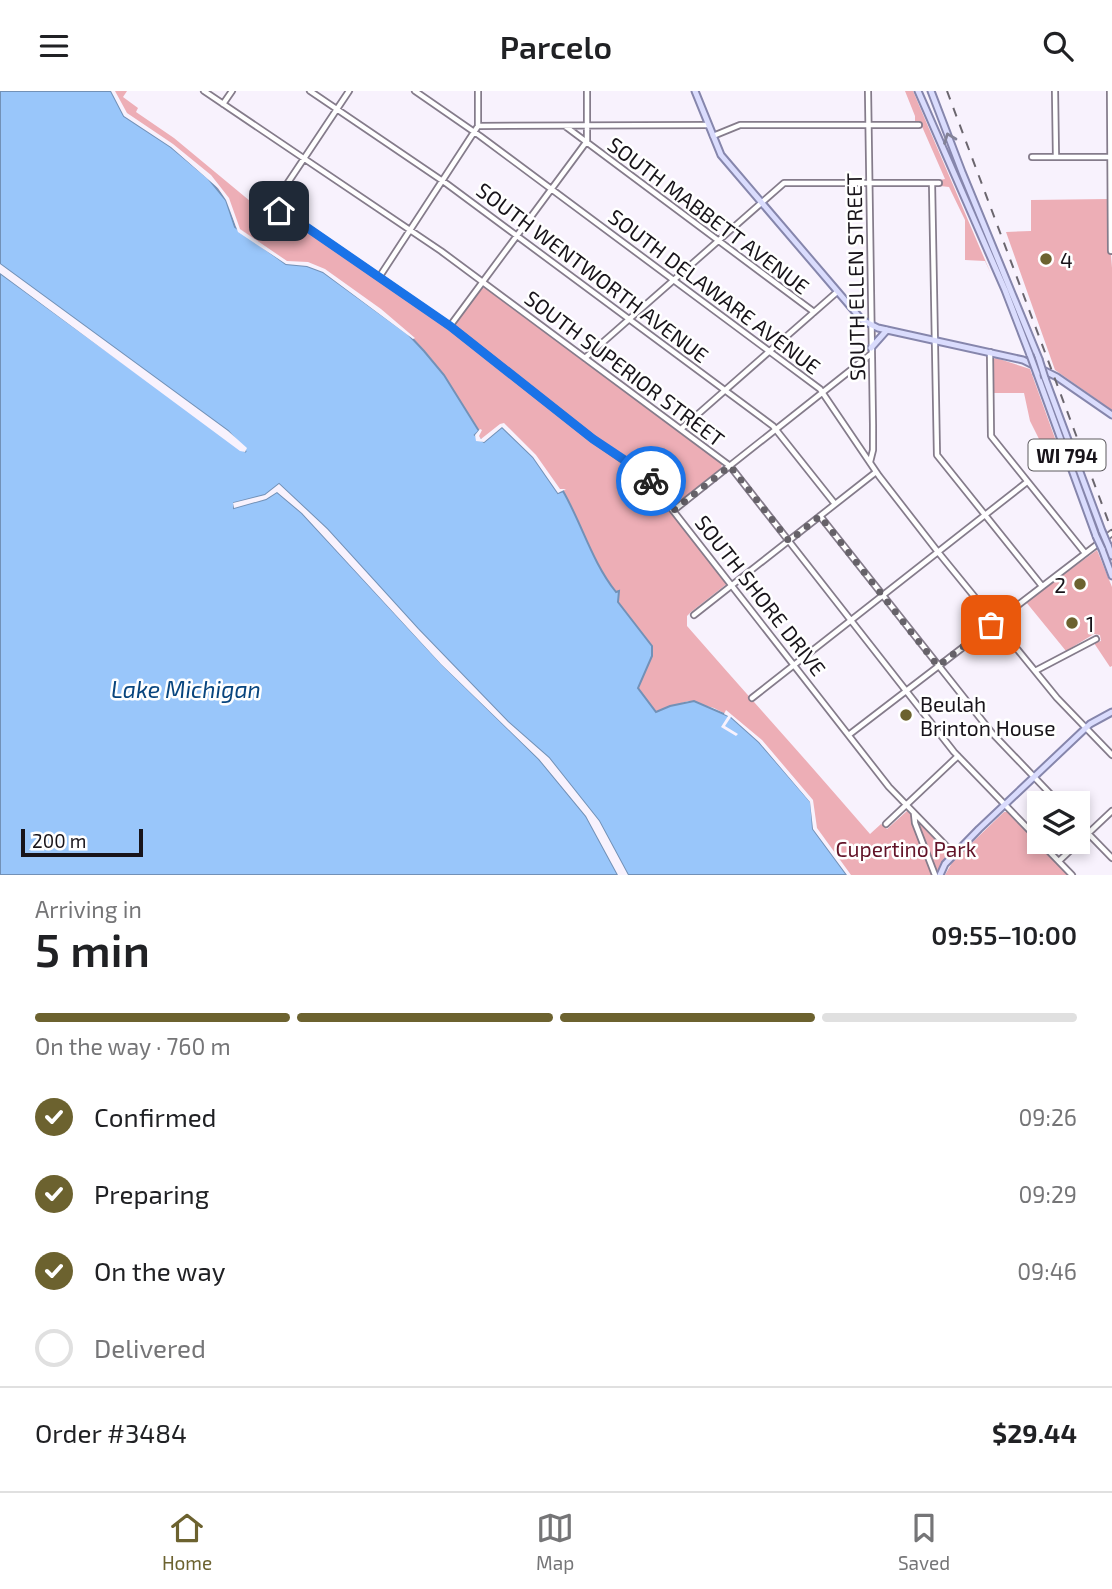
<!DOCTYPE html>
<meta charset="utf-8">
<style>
body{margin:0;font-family:"Exo 2",sans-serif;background:#f2f2f2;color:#202124;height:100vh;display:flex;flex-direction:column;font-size:26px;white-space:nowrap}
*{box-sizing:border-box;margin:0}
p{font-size:23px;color:#757577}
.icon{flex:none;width:38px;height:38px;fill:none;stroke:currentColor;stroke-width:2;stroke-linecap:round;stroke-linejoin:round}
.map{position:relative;height:784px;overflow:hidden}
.side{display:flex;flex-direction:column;background:#fff;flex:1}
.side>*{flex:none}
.controls{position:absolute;left:1027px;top:700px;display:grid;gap:14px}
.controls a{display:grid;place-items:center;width:63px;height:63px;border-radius:0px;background:#fff;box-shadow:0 4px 10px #0003;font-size:35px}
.scale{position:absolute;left:21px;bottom:18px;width:122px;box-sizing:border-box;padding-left:7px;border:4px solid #18141a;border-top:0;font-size:19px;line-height:24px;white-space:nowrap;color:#18141a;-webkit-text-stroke:5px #fff;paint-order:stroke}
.pin{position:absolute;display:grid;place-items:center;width:60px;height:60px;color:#fff;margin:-30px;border-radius:14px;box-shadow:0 4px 10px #0006}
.courier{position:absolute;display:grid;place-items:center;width:70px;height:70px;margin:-35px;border:5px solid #1a73e8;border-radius:50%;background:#fff;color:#222;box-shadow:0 2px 9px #0007}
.summary em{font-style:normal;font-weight:600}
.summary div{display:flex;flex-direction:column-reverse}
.summary{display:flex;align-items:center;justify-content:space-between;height:119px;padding:0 35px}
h1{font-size:46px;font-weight:600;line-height:52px}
.bar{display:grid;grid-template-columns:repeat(4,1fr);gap:10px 7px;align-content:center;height:84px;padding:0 35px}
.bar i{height:9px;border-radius:5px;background:#e0e0e0}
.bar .selected{background:#6c622f}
.bar p{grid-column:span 4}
.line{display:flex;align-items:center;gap:18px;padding:0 35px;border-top:2px solid #e0e0e0}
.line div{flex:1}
ol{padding:0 35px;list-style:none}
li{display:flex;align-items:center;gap:21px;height:77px}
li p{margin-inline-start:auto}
li .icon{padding:7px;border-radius:50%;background:#6c622f;color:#fff;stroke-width:4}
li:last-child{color:#757577}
li i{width:38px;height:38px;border:4px solid #e0e0e0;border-radius:50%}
header{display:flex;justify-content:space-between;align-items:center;height:91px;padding:0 35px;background:#fff;font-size:32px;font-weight:600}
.dock{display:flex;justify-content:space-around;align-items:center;height:98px;border-top:2px solid #e0e0e0;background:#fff;font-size:19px;color:#757577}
.dock a{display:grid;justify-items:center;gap:4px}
.dock .selected{color:#6c622f}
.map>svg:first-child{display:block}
</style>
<header><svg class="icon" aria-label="menu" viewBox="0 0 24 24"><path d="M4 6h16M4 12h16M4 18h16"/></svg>Parcelo<svg class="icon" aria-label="search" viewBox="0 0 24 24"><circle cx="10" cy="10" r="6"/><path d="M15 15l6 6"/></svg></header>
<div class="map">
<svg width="1112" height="784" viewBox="0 0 1112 784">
<rect width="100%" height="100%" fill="#f8f2fd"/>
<path fill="#edaeb6" d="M111,0H127L123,6L138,17L136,21L174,47L262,120L265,126L271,118L277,125H287L450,239L481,197H485L722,373L721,378L670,419L728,492L691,521L687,525V535C748,605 810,673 870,743L881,733L887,738L907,720L948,762L939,778L932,782V784H847L731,626L714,617L688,610L656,621L637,597L652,565L649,553L618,511V500L616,501L604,486L588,453L484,351L476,350L479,339C457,305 438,270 408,243L238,141L124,25Z
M905,0H913L991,183L985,170L965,169V129L949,96L940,95L939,89L945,88L920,31H915V25Z
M1108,108L1109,162L1111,164L1112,177V319L1055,279L1006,141L1031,140V109Z
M996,267L1030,278L1061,364L1051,372L1030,330L1024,302H994L993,268Z
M1097,459L1112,496V575L1110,576L1094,552L1101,550L1100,544L1094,543L1066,560L1026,511Z
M1004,721H1007L1068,784H945L953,770Z"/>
<path fill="#99c6fa" stroke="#7291b7" stroke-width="2" d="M0,0H111L124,25L171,56L208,87L226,109L235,136L286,173L307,175L323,181L408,243L424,260L444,284L479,340L475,344L484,351L502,336L533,366L558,402L563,400C582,433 592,471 616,501L619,500L618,511L652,555V565L638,597L656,621L670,615L694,610L731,626L759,651L811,711L813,738L847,784H628L599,730L549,667L508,631L418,538L327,438L279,393L265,404L234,412V417L266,408L277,401L302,422L442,573L539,668L586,725L618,784H0V182L246,361L228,340L0,173Z"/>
<path fill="#f8f2fd" d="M111,0H115L127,22L173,53L211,84L229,107L240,138L287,170L308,171L325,178L381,218L415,247L413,248L323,181L307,175L286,173L238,141L226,109L218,97L171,56L124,25Z
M0,173L228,340L247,357L245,361L240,360L0,182V178L4,180L0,177Z
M504,332L536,364L560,398H566L558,402L533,366L502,336L484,351L476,350L475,344L480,338L482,339L479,345L481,348L500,333Z
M279,393L327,438L418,538L508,631L549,667L599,730L628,784H624L596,731L583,713L547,670L520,646L541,666L589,723L622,784H618L586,725L539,668L441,573L302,422L277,401L266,408L234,417L233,412L265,404Z
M726,619L762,649L813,709L817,737L851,784H847L813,738L810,711L759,651L731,626L725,635L738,643L736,645L721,636L728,625L724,623Z"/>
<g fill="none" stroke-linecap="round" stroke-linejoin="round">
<defs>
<path id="minor" d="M204,0L441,160L730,375L954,661L1040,750
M310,0L447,93L773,335L835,413
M415,0L480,45L820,298L879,385L938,461L1057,607L1112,664
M478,0V35
M868,0L873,334V359L870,371
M1055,0L1056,66
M1110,0L1111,160
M223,13L232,0
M565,35L814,221
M713,45L740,34H919
M1032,66H1111
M932,92L937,364L1042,495
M279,105L349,0
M279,120L286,122L450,235L593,348L646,385L889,696L954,763
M380,185L478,35L708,34
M450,235L587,50V0
M990,261L991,345L1085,462
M585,267L784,92H939
M681,338L837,201
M674,419L871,263
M820,425L992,642L1059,712
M694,524L876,381
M1035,580L1096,548
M752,607L1027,391
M850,643L1112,442
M914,723L915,732L935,784
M1078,732L1112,767
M886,733L958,665
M1040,751L1072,784
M1059,770L1112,720"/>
<path id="major" d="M695,0L721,64L862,229L878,237L1023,269L1057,286L1112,324
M918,0L1005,199L1030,264
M931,0L962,81L1039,268
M871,257L887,239
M1037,283L1096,445
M1045,287L1102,440
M1108,454L1112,465
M1102,458L1112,485
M940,784L945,773L979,738L1090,633L1112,621"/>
</defs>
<use href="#minor" stroke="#857c8b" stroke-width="8"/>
<use href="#major" stroke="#8686ac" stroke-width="9"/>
<use href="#minor" stroke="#fff" stroke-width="4.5"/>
<use href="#major" stroke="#dadcfd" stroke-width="5"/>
<path stroke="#6b666e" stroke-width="2" stroke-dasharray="9 9" stroke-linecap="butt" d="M947,0L1112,440"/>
<defs>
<path id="major-bridge" d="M1030,264L1037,283
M1039,268L1045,287
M1102,440L1108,454
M1096,445L1102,458"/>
</defs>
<use href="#major-bridge" stroke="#8686ac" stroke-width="9" stroke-linecap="butt"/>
<use href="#major-bridge" stroke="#dadcfd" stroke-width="5"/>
</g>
<defs><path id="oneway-chevron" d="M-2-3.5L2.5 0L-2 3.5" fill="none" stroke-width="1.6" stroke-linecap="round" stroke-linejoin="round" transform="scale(1.75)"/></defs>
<use stroke="#838297" href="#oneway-chevron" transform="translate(949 47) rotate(-111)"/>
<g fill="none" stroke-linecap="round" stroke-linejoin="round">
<path stroke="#666269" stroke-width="7" stroke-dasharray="0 12.6" d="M651,390L674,419L730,375L789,450L820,425L938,575L991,534"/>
<path stroke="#1a73e8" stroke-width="9" d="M279,120L286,122L450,235L593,348L638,378L651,390"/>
</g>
<g fill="#6c622f" stroke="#fff" stroke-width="2.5">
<circle cx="1046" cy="168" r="7"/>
<circle cx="1080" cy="493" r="7"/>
<circle cx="1072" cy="532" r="7"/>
<circle cx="906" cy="624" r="7"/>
</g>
<g text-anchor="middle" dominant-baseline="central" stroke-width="5" stroke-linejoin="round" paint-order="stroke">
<rect fill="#fff" stroke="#5d5a5f" stroke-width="2" x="1028.5" y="348.5" width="77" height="31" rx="5"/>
<g font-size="19" font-weight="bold" fill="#18141a">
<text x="1067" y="364">WI 794</text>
</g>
<g font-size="21" fill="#18141a" stroke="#fff">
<text transform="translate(709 124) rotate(37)">SOUTH MABBETT AVENUE</text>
<text transform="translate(593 181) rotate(37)">SOUTH WENTWORTH AVENUE</text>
<text transform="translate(855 186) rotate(-91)">SOUTH ELLEN STREET</text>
<text transform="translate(715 200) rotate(37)">SOUTH DELAWARE AVENUE</text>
<text transform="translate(625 277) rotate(37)">SOUTH SUPERIOR STREET</text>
<text transform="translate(761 504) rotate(52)">SOUTH SHORE DRIVE</text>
</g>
<g font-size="21" fill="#18141a" stroke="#fff" text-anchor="start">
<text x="1060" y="168">4</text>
<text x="1066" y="493" text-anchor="end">2</text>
<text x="1086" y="532">1</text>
<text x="920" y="612">Beulah<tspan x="920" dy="24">Brinton House</tspan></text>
</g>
<g font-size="21" fill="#621328" stroke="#fff">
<text x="906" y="757">Cupertino Park</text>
</g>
<g font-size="23" font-style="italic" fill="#08457e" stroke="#fff">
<text x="186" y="598">Lake Michigan</text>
</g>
</g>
</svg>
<div class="controls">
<a><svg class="icon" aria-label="layers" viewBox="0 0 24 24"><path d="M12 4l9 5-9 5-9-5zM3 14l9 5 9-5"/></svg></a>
</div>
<div class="scale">200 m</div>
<div class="pin" style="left:991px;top:534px;background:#ea580c"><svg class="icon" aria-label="bag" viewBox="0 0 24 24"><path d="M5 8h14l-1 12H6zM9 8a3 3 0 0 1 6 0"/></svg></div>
<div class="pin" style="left:279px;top:120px;background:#1f2937"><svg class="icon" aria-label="home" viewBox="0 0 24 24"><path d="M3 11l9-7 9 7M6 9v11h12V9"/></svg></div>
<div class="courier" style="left:651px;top:390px"><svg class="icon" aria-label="bike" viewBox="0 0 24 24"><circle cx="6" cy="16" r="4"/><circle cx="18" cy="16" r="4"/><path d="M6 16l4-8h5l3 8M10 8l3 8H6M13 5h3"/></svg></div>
</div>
<section class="side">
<div class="summary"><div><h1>5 min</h1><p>Arriving in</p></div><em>09:55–10:00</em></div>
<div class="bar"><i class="selected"></i><i class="selected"></i><i class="selected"></i><i></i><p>On the way · 760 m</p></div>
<ol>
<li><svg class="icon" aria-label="check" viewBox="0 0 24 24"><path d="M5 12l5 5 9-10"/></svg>Confirmed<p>09:26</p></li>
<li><svg class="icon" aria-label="check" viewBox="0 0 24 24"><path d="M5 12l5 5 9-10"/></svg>Preparing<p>09:29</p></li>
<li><svg class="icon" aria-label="check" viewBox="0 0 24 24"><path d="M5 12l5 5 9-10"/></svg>On the way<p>09:46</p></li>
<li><i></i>Delivered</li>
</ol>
<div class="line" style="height:91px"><div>Order #3484</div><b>$29.44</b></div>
</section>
<nav class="dock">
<a class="selected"><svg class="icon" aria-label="home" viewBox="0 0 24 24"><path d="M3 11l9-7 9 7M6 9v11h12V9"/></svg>Home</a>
<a><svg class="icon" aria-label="map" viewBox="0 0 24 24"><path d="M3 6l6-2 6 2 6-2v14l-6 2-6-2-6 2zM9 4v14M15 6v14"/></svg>Map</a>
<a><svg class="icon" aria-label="saved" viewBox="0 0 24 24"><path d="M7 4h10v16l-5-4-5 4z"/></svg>Saved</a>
</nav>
